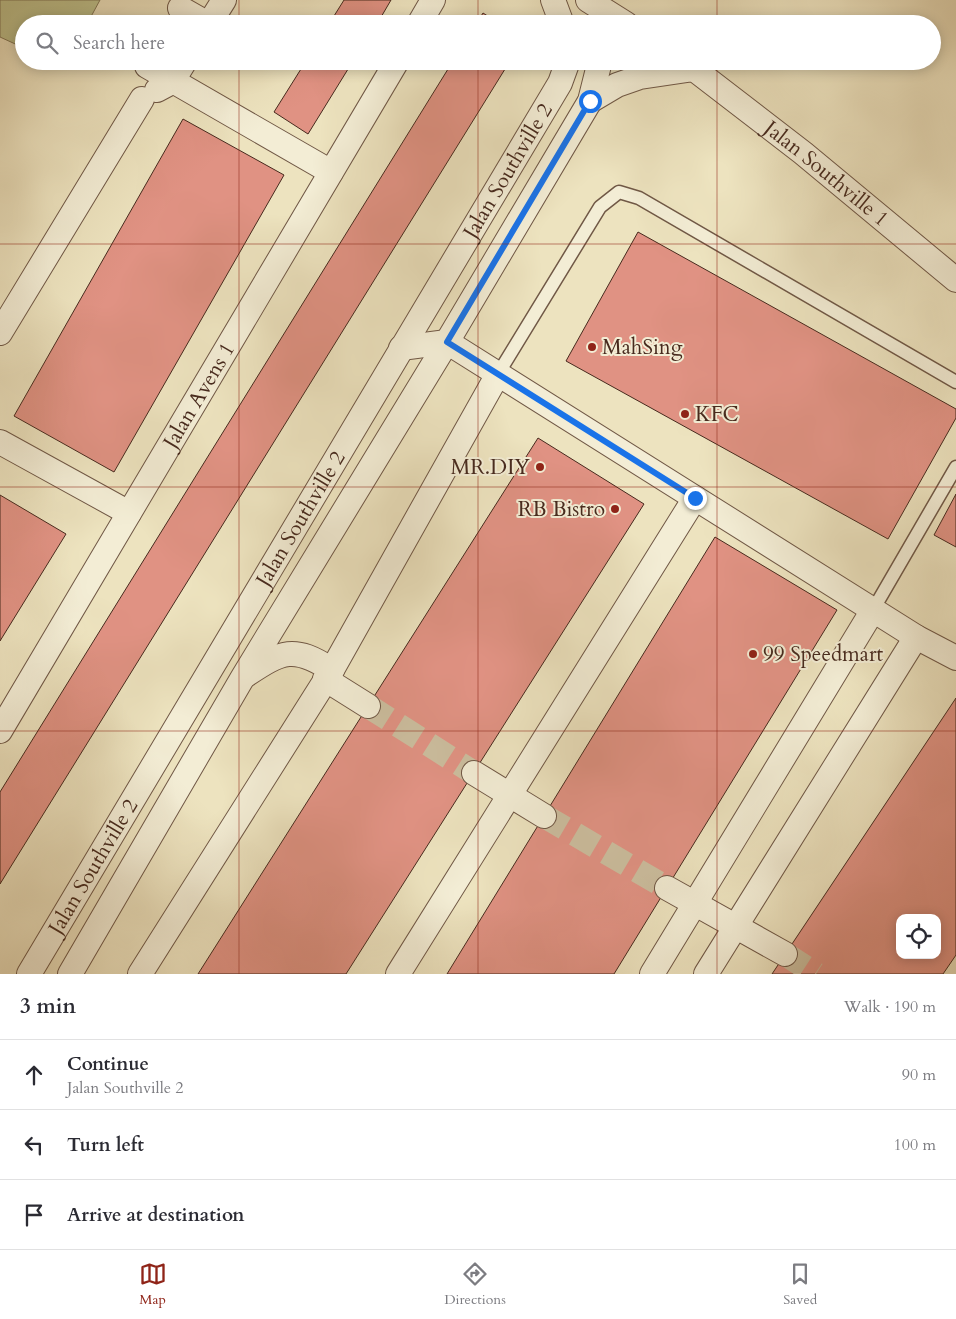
<!DOCTYPE html>
<meta charset="utf-8">
<style>
body{margin:0;font-family:Cardo,serif;background:#f7f7f7;color:#2b2b33}
.controls{position:absolute;right:15px;bottom:15px;display:grid;overflow:hidden;border-radius:10px;box-shadow:0 2px 12px #0003}
.controls button{width:45px;height:45px;display:grid;place-items:center;padding:0;border:0;border-bottom:1px solid #e1e1e2;background:#fff;color:#2b2b33;font:25px sans-serif}
.stop{position:absolute;width:15px;height:15px;margin:-11px;border:4px solid #1a73e8;border-radius:50%;background:#fff}
.stop.end{background:#1a73e8;border-color:#fff;box-shadow:0 1px 5px #0008}
.list{margin:0;padding:0;list-style:none}
h2{display:flex;justify-content:space-between;align-items:center;height:65px;margin:0;padding:0 20px;font-size:21px}
h2 small{font-size:16px;font-weight:400;color:#7c7c81}
.list li{display:grid;grid-template-columns:32px 1fr auto;gap:15px;align-items:center;box-sizing:border-box;height:70px;padding:0 20px;border-top:1px solid #e1e1e2}
.list b{display:block;font-size:19px;white-space:nowrap}
.list p{margin:0;font-size:16px;white-space:nowrap;color:#7c7c81}
.list em{font-size:16px;font-style:normal;color:#7c7c81}
.icon{flex:none;width:28px;height:28px;fill:none;stroke:currentColor;stroke-width:2;stroke-linecap:round;stroke-linejoin:round}
.map{position:relative;flex:none;width:956px;height:974px;overflow:hidden}
.search{position:absolute;background:#fff;box-shadow:0 2px 12px #0003;left:15px;right:15px;top:15px;height:55px;display:flex;align-items:center;gap:12px;box-sizing:border-box;padding:0 18px;border-radius:28px;color:#7c7c81;font-size:19px}
.sheet{height:275px;background:#fff}
nav{display:flex;justify-content:space-around;align-items:center;box-sizing:border-box;height:70px;border-top:1px solid #e1e1e2;background:#fff;font-size:14px;color:#7c7c81}
nav a{display:grid;justify-items:center;gap:2px}
nav .on{color:#8f2418}
.map>svg:first-child{display:block}
.green{fill:#bec28e;stroke:#827656}
.building{fill:#e09283;stroke:#472a1e;fill-rule:evenodd}
.lines{fill:none;stroke-linecap:round;stroke-linejoin:round}
.street-tunnel{stroke:#ccbe9f;stroke-width:24;stroke-dasharray:24 12;stroke-linecap:butt}
.lane-casing{stroke:#705846;stroke-width:15}
.street-casing{stroke:#705846;stroke-width:26}
.lane{stroke:#f3edd5;stroke-width:12}
.street{stroke:#f3edd5;stroke-width:24}
.route{stroke:#1a73e8;stroke-width:6}
.grid{fill:none;stroke:#8f2418;stroke-width:1;stroke-opacity:0.55}
.poi-dot{fill:#8f2418;stroke:#f3edd5;stroke-width:2}
.labels{text-anchor:middle;dominant-baseline:central;stroke-width:4;stroke-linejoin:round;paint-order:stroke}
.street-label{font-size:21px;fill:#472a1e;stroke:#f3edd5}
.poi-label{font-size:21px;fill:#472a1e;stroke:#f3edd5;text-anchor:start}
</style>
<div class="map">
<svg width="956" height="974" viewBox="0 0 956 974">
<rect width="100%" height="100%" fill="#ede3bf"/>
<filter id="stains"><feTurbulence type="fractalNoise" baseFrequency=".004" numOctaves="4"/><feColorMatrix values="0 0 0 0 .2 0 0 0 0 .09 0 0 0 0 .02 0 0 0 .5 -.17"/></filter>
<radialGradient id="worn" r=".72"><stop offset=".6" stop-color="#630" stop-opacity="0"/><stop offset="1" stop-color="#630" stop-opacity=".3"/></radialGradient>
<!-- green -->
<path class="green" d="M0,0H100L87,24H24V48L0,37Z"/>
<!-- building -->
<g class="building">
<path d="M344,0H391L377,24H329Z"/>
<path d="M483,13L500,24H476Z"/>
<path d="M306,61H353L308,134L274,112Z"/>
<path d="M453,61H510L0,884V792Z"/>
<path d="M183,119L284,175L114,472L14,416Z"/>
<path d="M638,232L956,409V418L888,539L566,361Z"/>
<path d="M538,438L644,504L346,974H198Z"/>
<path d="M956,494V547L934,535Z"/>
<path d="M0,495L66,534L0,641Z"/>
<path d="M715,537L837,610L614,974H447Z"/>
<path d="M956,698V955L943,974H772ZM900,918H937V955H900Z"/>
</g>
<g class="lines">
<!-- street-tunnel -->
<g class="street-tunnel">
<path d="M368,706L474,773"/>
<path d="M544,816L667,888"/>
<path d="M785,954L816,974"/>
</g>
<defs>
<g id="lane">
<path d="M498,374L600,207L619,192L639,198L956,382"/>
<path d="M873,610L956,467"/>
</g>
<g id="street">
<path d="M553,0L562,24"/>
<path d="M588,0L626,24"/>
<path d="M180,8L208,24"/>
<path d="M209,24L224,0"/>
<path d="M419,24L433,0"/>
<path d="M147,66L331,172"/>
<path d="M157,90L172,82L185,61"/>
<path id="s1" d="M590,101L617,85L640,77L694,69L803,153L956,280"/>
<path d="M0,333L142,99"/>
<path d="M401,348L447,342L916,637L956,658"/>
<path d="M0,442L129,513"/>
<path d="M246,675C282,651 294,645 332,670"/>
<path d="M325,679L368,706"/>
<path id="s2" d="M0,731L397,61"/>
<path d="M474,773L544,816"/>
<path d="M667,888L785,954"/>
<path id="s3" d="M29,974L560,83L568,61"/>
<path d="M70,974L243,677L447,342L590,101L600,61"/>
<path d="M140,974L332,670L498,374"/>
<path d="M398,974L695,498"/>
<path d="M652,974L873,610"/>
<path d="M706,974L916,637"/>
</g>
</defs>
<!-- lane casing -->
<use href="#lane" class="lane-casing"/>
<!-- street casing -->
<use href="#street" class="street-casing"/>
<!-- lane -->
<use href="#lane" class="lane"/>
<!-- street -->
<use href="#street" class="street"/>
</g>
<g class="lines">
<!-- route -->
<path class="route" d="M590,101L447,342L695,498"/>
</g>
<!-- grid -->
<path class="grid" d="M239,0V24M478,0V24M717,0V24M239,61V974M478,61V974M717,61V974M0,244H956M0,487H956M0,731H956"/>
<!-- markers -->
<g class="poi-dot">
<circle cx="592" cy="347" r="5"/>
<circle cx="685" cy="414" r="5"/>
<circle cx="540" cy="467" r="5"/>
<circle cx="615" cy="509" r="5"/>
<circle cx="753" cy="654" r="5"/>
</g>
<g class="labels">
<!-- street labels -->
<g class="street-label">
<text stroke="none"><textPath href="#s3" startOffset="935">Jalan Southville 2</textPath></text>
<text stroke="none"><textPath href="#s1" startOffset="279">Jalan Southville 1</textPath></text>
<text stroke="none"><textPath href="#s2" startOffset="390">Jalan Avens 1</textPath></text>
<text stroke="none"><textPath href="#s3" startOffset="530">Jalan Southville 2</textPath></text>
<text stroke="none"><textPath href="#s3" startOffset="125">Jalan Southville 2</textPath></text>
</g>
<!-- poi labels -->
<g class="poi-label">
<text x="602" y="347">MahSing</text>
<text x="695" y="414">KFC</text>
<text x="530" y="467" text-anchor="end">MR.DIY</text>
<text x="605" y="509" text-anchor="end">RB Bistro</text>
<text x="763" y="654">99 Speedmart</text>
</g>
</g>
<rect width="100%" height="100%" filter="url(#stains)"/>
<rect width="100%" height="100%" fill="url(#worn)"/>
</svg>
<div class="controls">
<button><svg class="icon" aria-label="locate" viewBox="0 0 24 24"><circle cx="12" cy="12" r="6"/><path d="M12 2v4M12 18v4M2 12h4M18 12h4"/></svg></button>
</div>
<div class="stop" style="left:590px;top:101px"></div>
<div class="stop end" style="left:695px;top:498px"></div>
<div class="search"><svg class="icon" aria-label="search" viewBox="0 0 24 24"><circle cx="10" cy="10" r="6"/><path d="M15 15l6 6"/></svg>Search here</div>
</div>
<section class="sheet">
<h2>3 min<small>Walk · 190 m</small></h2>
<ul class="list">
<li><svg class="icon" aria-label="ahead" viewBox="0 0 24 24"><path d="M12 20V5M6 11l6-6 6 6"/></svg><div><b>Continue</b><p>Jalan Southville 2</p></div><em>90 m</em></li>
<li><svg class="icon" aria-label="left" viewBox="0 0 24 24"><path d="M17 20v-9H6M10 6l-5 5 5 5"/></svg><div><b>Turn left</b></div><em>100 m</em></li>
<li><svg class="icon" aria-label="arrive" viewBox="0 0 24 24"><path d="M6 21V4h12l-3 4 3 4H6"/></svg><div><b>Arrive at destination</b></div></li>
</ul>
</section>
<nav>
<a class="on"><svg class="icon" aria-label="map" viewBox="0 0 24 24"><path d="M3 6l6-2 6 2 6-2v14l-6 2-6-2-6 2zM9 4v14M15 6v14"/></svg>Map</a>
<a><svg class="icon" aria-label="directions" viewBox="0 0 24 24"><path d="M12 3l9 9-9 9-9-9zM9 14v-3h6M13 9l2 2-2 2"/></svg>Directions</a>
<a><svg class="icon" aria-label="saved" viewBox="0 0 24 24"><path d="M7 4h10v16l-5-4-5 4z"/></svg>Saved</a>
</nav>
